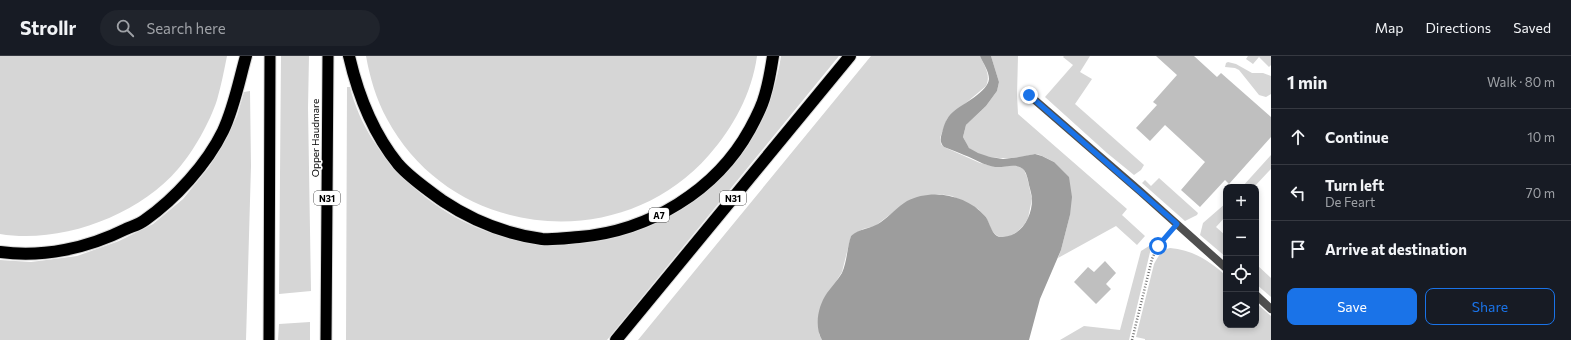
<!DOCTYPE html>
<meta charset="utf-8">
<style>
body{margin:0;font-family:Commissioner,sans-serif;background:#20242c;color:#f1f3f6}
.controls{position:absolute;right:12px;bottom:12px;display:grid;overflow:hidden;border-radius:8px;box-shadow:0 2px 6px #0003}
.controls button{width:36px;height:36px;display:grid;place-items:center;padding:0;border:0;border-bottom:1px solid #363941;background:#171b24;color:#f1f3f6;font:20px sans-serif}
.stop{position:absolute;width:12px;height:12px;margin:-9px;border:3px solid #1a73e8;border-radius:50%;background:#fff}
.stop.end{background:#1a73e8;border-color:#fff;box-shadow:0 1px 4px #0008}
.list{margin:0;padding:0;list-style:none}
h2{display:flex;justify-content:space-between;align-items:center;height:52px;margin:0;padding:0 16px;font-size:17px}
h2 small{font-size:13px;font-weight:400;color:#9ea1a6}
.list li{display:grid;grid-template-columns:26px 1fr auto;gap:12px;align-items:center;box-sizing:border-box;height:56px;padding:0 16px;border-top:1px solid #363941}
.list b{display:block;font-size:15px;white-space:nowrap}
.list p{margin:0;font-size:13px;white-space:nowrap;color:#9ea1a6}
.list em{font-size:13px;font-style:normal;color:#9ea1a6}
.actions{display:flex;gap:8px;padding:12px 16px}
.actions a{flex:1;padding:9px 0;border:1px solid #1a73e8;border-radius:8px;text-align:center;font-size:14px;color:#1a73e8}
.actions .main{background:#1a73e8;color:#fff}
.icon{flex:none;width:22px;height:22px;fill:none;stroke:currentColor;stroke-width:2;stroke-linecap:round;stroke-linejoin:round}
.map{position:relative;flex:none;width:1271px;height:284px;overflow:hidden}
header{display:flex;align-items:center;gap:24px;box-sizing:border-box;height:56px;padding:0 20px;background:#171b24;border-bottom:1px solid #363941}
header strong{font-size:19px}
nav{display:flex;gap:22px;margin-inline-start:auto;font-size:14px}
.search{width:280px;height:36px;background:#20242c;display:flex;align-items:center;gap:10px;box-sizing:border-box;padding:0 14px;border-radius:22px;color:#9ea1a6;font-size:15px}
main{display:flex}
aside{flex:1;background:#171b24}
.map>svg:first-child{display:block}
.green{fill:#d6d6d6}
.water{fill:#9d9d9d}
.building{fill:#bfbfbf}
.lines{fill:none;stroke-linecap:round;stroke-linejoin:round}
.trunk-casing{stroke:#dbdbdb;stroke-width:13}
.motorway-casing{stroke:#dbdbdb;stroke-width:14}
.path{stroke:#717171;stroke-width:2.5;stroke-dasharray:1 2;stroke-linecap:butt}
.minor{stroke:#4f4f4f;stroke-width:8}
.trunk{stroke:#000;stroke-width:11}
.motorway{stroke:#000;stroke-width:12}
.route{stroke:#1a73e8;stroke-width:5}
.labels{text-anchor:middle;dominant-baseline:central;stroke-width:3;stroke-linejoin:round;paint-order:stroke}
.shield{fill:#fff;stroke:#4c4c4c;stroke-width:1}
.shield-label{font-size:9px;font-weight:bold;fill:#000}
.street-label{font-size:10px;fill:#000;stroke:#fff}
</style>
<header>
<strong>Strollr</strong>
<div class="search"><svg class="icon" aria-label="search" viewBox="0 0 24 24"><circle cx="10" cy="10" r="6"/><path d="M15 15l6 6"/></svg>Search here</div>
<nav><a>Map</a><a>Directions</a><a>Saved</a></nav>
</header>
<main>
<div class="map">
<svg width="1271" height="284" viewBox="0 0 1271 284">
<rect width="100%" height="100%" fill="#fff"/>
<!-- green -->
<g class="green">
<path d="M0,0H227C224,15 221,30 217,44C210,66 193,96 178,113C138,160 61,188 0,178Z"/>
<path d="M281,0H309L308,52L311,235L279,238Z"/>
<path d="M366,0H757C752,37 733,72 709,99C620,201 451,183 387,63C376,43 370,22 366,0Z"/>
<path d="M781,0H839L607,284H346L347,31H350C359,68 381,101 409,127C538,250 754,177 781,0Z"/>
<path d="M871,0H980C985,11 991,19 986,30L947,63L940,82L941,88L944,91L980,107L997,111L1018,109L1024,114L1027,121L1032,143L1028,162L1024,169L1018,175L1011,180L1002,182L996,179L992,175L986,161L978,153L952,140L939,138L908,145L875,170L863,173L851,180L842,216L837,224L819,278L822,284H638Z"/>
<path d="M991,0H1018L1017,39L1018,58L1127,153L1122,159L1145,180L1137,189L1116,170L1058,202L1061,194L1070,159L1054,106C1048,103 1041,98 1034,98C1029,99 1024,101 1019,101C1004,103 981,103 969,92C966,89 965,84 963,81L966,69L986,50L997,35L999,26Z"/>
<path d="M1064,0H1090L1080,16L1092,23L1075,48L1144,109L1141,114L1134,119L1107,97L1045,41L1073,9L1063,1Z"/>
<path d="M1248,0H1271V9L1269,11L1259,1L1253,8L1246,3Z"/>
<path d="M1228,6L1236,8L1252,17H1263L1271,20V38L1266,41L1259,39L1239,14L1235,12L1225,11L1226,7Z"/>
<path d="M250,35L251,110L246,284H0V204L31,206L77,200L119,185L153,168L183,143L209,111L224,87L237,60L244,36Z"/>
<path d="M1271,99V113L1269,115L1254,131H1242Z"/>
<path d="M1159,122L1198,157L1197,159L1185,165L1142,127L1145,124L1151,130Z"/>
<path d="M1226,147V160L1216,171L1226,180V201L1200,179L1203,167Z"/>
<path d="M1149,190L1151,192L1129,284H1060L1084,270L1120,274L1141,195Z"/>
<path d="M1170,192C1193,194 1210,205 1226,220V269H1256V247L1271,260V284H1145V283L1136,281L1154,208C1158,201 1161,194 1170,192Z"/>
<path d="M1256,208L1271,222V241L1256,228Z"/>
<path d="M310,266V284H278L279,268Z"/>
</g>
<!-- water -->
<path class="water" d="M980,0H991L999,26L997,35L986,50L966,69L963,81L969,92L978,97L990,101L1003,103L1019,101L1035,98L1042,100L1054,106L1069,121L1072,141L1070,159L1061,194L1040,243L1029,284H822C814,270 818,250 827,237C832,230 838,224 842,217C847,206 847,192 851,180C859,172 872,173 881,166C890,160 897,151 907,145C932,132 967,139 985,160C991,167 991,182 1003,181C1022,180 1032,160 1032,144C1032,139 1030,133 1029,129C1028,124 1027,118 1024,114C1017,106 1005,112 995,111C983,109 975,103 964,99C958,96 951,94 944,91C940,87 940,83 942,77C944,69 946,62 953,56C962,48 988,36 989,23C989,15 983,7 980,0Z"/>
<!-- building -->
<g class="building">
<path d="M1156,0H1194L1217,21L1221,17L1271,61V81L1229,128L1225,124L1200,151L1181,134L1205,106L1165,69L1150,85L1136,72L1157,49L1153,46L1177,19Z"/>
<path d="M1105,205L1116,217L1106,228L1111,233L1096,248L1074,226L1088,211L1094,216Z"/>
</g>
<g class="lines">
<defs>
<g id="trunk">
<path d="M269,284L270,0"/>
<path d="M326,284L328,0"/>
</g>
<g id="motorway">
<path d="M349,0C358,39 372,76 398,108C410,122 428,134 443,145C473,165 506,178 542,183C553,184 567,182 579,181C649,175 716,135 750,73C756,62 762,51 765,39C769,26 771,13 773,0"/>
<path d="M0,196C43,202 88,192 126,173C133,170 140,168 145,164C175,143 207,108 223,75C234,52 239,25 246,0"/>
<path d="M616,284L850,0"/>
</g>
</defs>
<!-- trunk casing -->
<use href="#trunk" class="trunk-casing"/>
<!-- motorway casing -->
<use href="#motorway" class="motorway-casing"/>
<!-- path -->
<path class="path" d="M1132,284L1152,203L1158,190L1169,177"/>
<!-- minor -->
<g class="minor">
<path d="M1029,39L1141,136L1226,212"/>
<path d="M1256,239L1271,253"/>
</g>
<!-- trunk -->
<use href="#trunk" class="trunk"/>
<!-- motorway -->
<use href="#motorway" class="motorway"/>
</g>
<g class="lines">
<!-- route -->
<path class="route" d="M1029,39L1177,168L1158,190"/>
</g>
<g class="labels">
<!-- shield labels -->
<g class="shield">
<rect x="314" y="135" width="26" height="14" rx="3"/>
<rect x="720" y="135" width="26" height="14" rx="3"/>
<rect x="649" y="152" width="20" height="14" rx="3"/>
</g>
<g class="shield-label">
<text x="327" y="142">N31</text>
<text x="733" y="142">N31</text>
<text x="659" y="159">A7</text>
</g>
<!-- street labels -->
<g class="street-label">
<text transform="translate(315 82) rotate(-90)">Opper Haudmare</text>
</g>
</g>
</svg>
<div class="controls">
<button>+</button>
<button>−</button>
<button><svg class="icon" aria-label="locate" viewBox="0 0 24 24"><circle cx="12" cy="12" r="6"/><path d="M12 2v4M12 18v4M2 12h4M18 12h4"/></svg></button>
<button><svg class="icon" aria-label="layers" viewBox="0 0 24 24"><path d="M12 4l9 5-9 5-9-5zM3 14l9 5 9-5"/></svg></button>
</div>
<div class="stop" style="left:1158px;top:190px"></div>
<div class="stop end" style="left:1029px;top:39px"></div>
</div>
<aside>
<h2>1 min<small>Walk · 80 m</small></h2>
<ul class="list">
<li><svg class="icon" aria-label="ahead" viewBox="0 0 24 24"><path d="M12 20V5M6 11l6-6 6 6"/></svg><div><b>Continue</b></div><em>10 m</em></li>
<li><svg class="icon" aria-label="left" viewBox="0 0 24 24"><path d="M17 20v-9H6M10 6l-5 5 5 5"/></svg><div><b>Turn left</b><p>De Feart</p></div><em>70 m</em></li>
<li><svg class="icon" aria-label="arrive" viewBox="0 0 24 24"><path d="M6 21V4h12l-3 4 3 4H6"/></svg><div><b>Arrive at destination</b></div></li>
</ul>
<div class="actions"><a class="main">Save</a><a>Share</a></div>
</aside>
</main>
